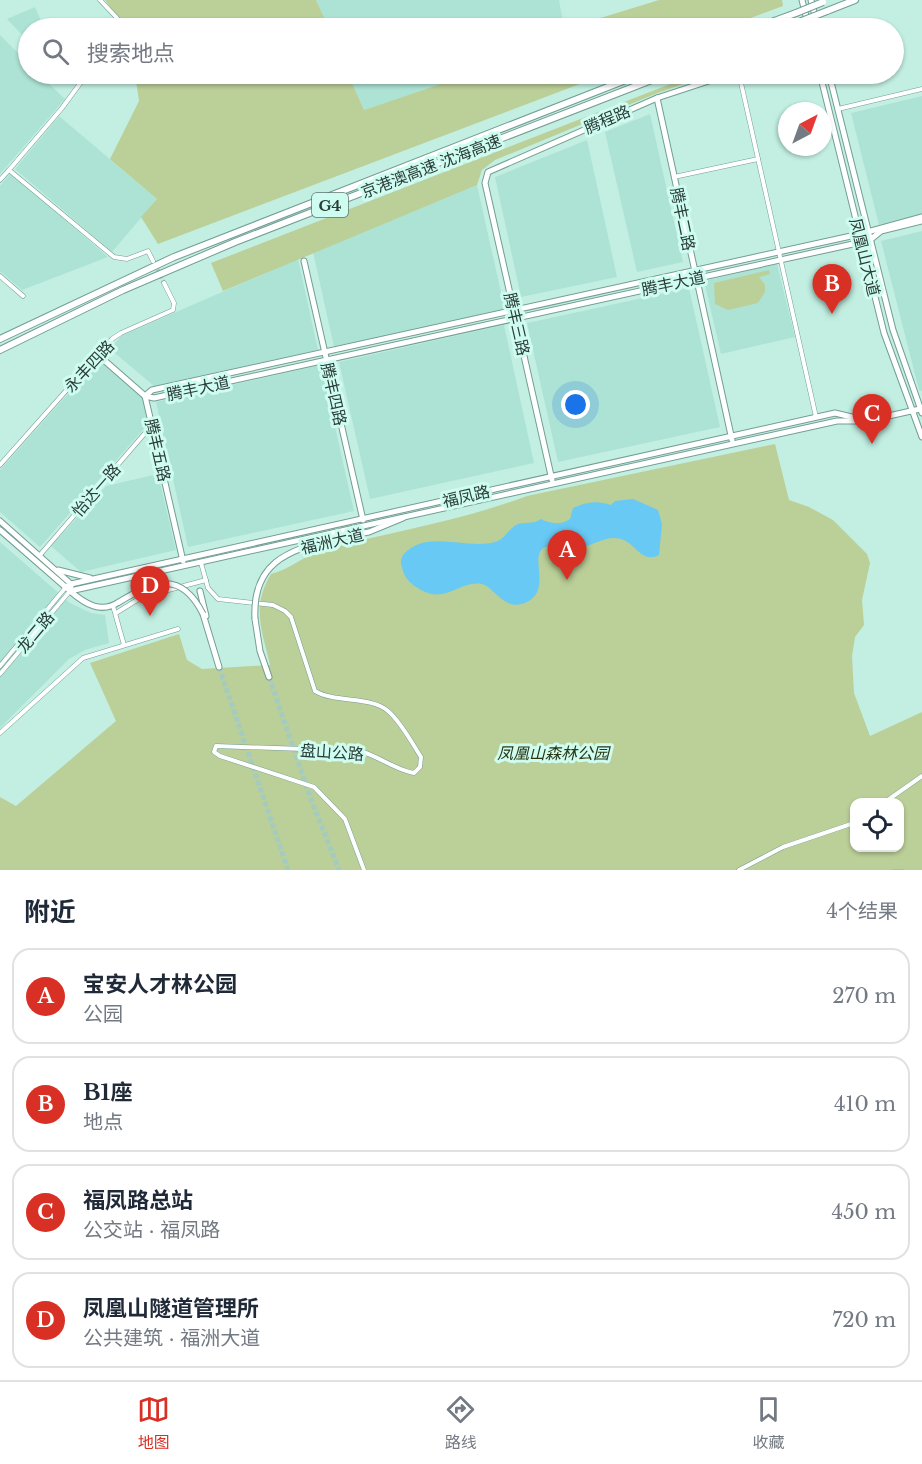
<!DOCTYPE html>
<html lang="zh">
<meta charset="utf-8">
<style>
body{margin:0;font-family:"Libre Baskerville","Noto Sans SC",serif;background:#f2f2f3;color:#1f2937}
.controls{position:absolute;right:18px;bottom:18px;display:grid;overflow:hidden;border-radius:12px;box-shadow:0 2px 4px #0004}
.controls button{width:54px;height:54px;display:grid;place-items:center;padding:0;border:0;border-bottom:2px solid #e0e1e3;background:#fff;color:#1f2937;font:30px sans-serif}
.compass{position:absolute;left:778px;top:102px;width:54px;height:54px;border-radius:50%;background:#fff;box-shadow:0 2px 4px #0004;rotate:41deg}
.you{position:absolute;left:576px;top:405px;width:21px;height:21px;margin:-15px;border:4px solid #fff;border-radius:50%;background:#1a73e8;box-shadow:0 0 0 9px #1a73e833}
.badge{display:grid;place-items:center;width:39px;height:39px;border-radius:50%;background:#d93025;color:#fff;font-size:20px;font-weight:700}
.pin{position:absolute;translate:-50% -50px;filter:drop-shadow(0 2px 3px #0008)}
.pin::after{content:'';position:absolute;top:32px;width:21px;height:18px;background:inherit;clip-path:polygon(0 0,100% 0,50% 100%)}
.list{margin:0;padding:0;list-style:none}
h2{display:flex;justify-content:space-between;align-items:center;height:78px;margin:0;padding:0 24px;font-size:26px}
h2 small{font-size:20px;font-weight:400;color:#747a83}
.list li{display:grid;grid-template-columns:39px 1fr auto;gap:18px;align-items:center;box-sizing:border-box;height:96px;margin:0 12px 12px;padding:0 12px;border:2px solid #e0e1e3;border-radius:18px}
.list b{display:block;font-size:22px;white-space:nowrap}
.list p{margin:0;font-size:20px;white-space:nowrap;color:#747a83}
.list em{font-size:20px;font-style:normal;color:#747a83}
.icon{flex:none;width:33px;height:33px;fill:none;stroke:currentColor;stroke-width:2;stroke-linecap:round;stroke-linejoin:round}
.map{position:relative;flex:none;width:922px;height:870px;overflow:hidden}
.search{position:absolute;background:#fff;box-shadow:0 2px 4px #0004;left:18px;right:18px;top:18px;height:66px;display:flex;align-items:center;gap:15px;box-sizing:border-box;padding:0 21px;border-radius:33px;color:#747a83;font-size:22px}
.sheet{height:510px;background:#fff}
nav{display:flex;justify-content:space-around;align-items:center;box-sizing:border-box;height:84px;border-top:2px solid #e0e1e3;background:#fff;font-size:16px;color:#747a83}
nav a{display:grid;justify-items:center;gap:3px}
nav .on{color:#d93025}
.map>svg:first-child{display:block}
.built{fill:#ade3d5}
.green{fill:#bbcf98;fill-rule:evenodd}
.water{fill:#68c9f4}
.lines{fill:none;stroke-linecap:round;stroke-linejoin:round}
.stream{stroke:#68c9f4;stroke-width:1.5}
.street-tunnel{stroke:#a4cbc0;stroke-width:4;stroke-dasharray:4 2;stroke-linecap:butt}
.primary-tunnel{stroke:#a4cbc0;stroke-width:5;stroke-dasharray:5 2.5;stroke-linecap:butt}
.street-casing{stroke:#739e93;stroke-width:5}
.secondary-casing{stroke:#739e93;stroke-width:7}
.primary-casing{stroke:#739e93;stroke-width:7}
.highway-casing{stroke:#739e93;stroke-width:8}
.street{stroke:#fff;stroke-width:4}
.secondary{stroke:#fff;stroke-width:5}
.primary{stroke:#fff;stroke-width:5}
.highway{stroke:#fff;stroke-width:6}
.primary-bridge-casing{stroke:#739e93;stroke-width:7;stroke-linecap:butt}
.highway-bridge-casing{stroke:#739e93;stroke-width:8;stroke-linecap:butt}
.primary-bridge{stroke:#fff;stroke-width:5}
.highway-bridge{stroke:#fff;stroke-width:6}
.labels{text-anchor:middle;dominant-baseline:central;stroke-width:6;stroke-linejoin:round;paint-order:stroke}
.shield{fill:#cffcf0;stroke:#5c7670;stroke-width:1.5}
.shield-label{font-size:15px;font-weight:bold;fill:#2b3d39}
.street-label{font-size:16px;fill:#2b3d39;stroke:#cffcf0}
.park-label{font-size:16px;font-style:italic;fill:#2b3614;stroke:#cffcf0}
</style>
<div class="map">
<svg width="922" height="870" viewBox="0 0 922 870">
<rect width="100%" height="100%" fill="#c2efe2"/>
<!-- built -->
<g class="built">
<path d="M316,0H559L564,28H329Z"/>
<path d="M35,7L44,28H28V41L7,19Z"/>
<path d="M0,35L28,63V74H39L65,99L0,174Z"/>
<path d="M348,74H470L364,110Z"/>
<path d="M922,96V215L879,225L851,113Z"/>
<path d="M650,114L683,262L637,272L605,132Z"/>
<path d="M59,116L157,199L112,252L15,169Z"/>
<path d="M587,140L617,277L521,297L495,177Z"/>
<path d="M10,174L42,200L108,257L22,290L0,271V186Z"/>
<path d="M477,185L505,310L334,347L313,252Z"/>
<path d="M922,231V391L919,390L881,241Z"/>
<path d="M298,259L318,350L154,386L110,349L121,336Z"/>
<path d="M777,264L795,337L721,354L704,281Z"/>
<path d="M689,288L720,427L558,462L527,323Z"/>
<path d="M504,325L534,463L370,499L339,362Z"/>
<path d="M99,359L142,397L149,423L40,547L0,512V470Z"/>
<path d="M321,365L354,511L188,547L156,402Z"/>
<path d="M158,474L176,550L81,572L51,546L106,486Z"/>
<path d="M0,542L70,603L91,613L105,615L109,643L85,650L69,659L0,728Z"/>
</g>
<!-- green -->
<g class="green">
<path d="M105,0H316L329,28H126Z"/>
<path d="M659,0H782L783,6L724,28H568Z"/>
<path d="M135,74H348L364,110L470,74H606L158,244L141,217L157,199L110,159L139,101Z"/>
<path d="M696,74H711L655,94L495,160L482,170L477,185L223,291L211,263Z"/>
<path d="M769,270L770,274L759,277L765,285V292L758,303L728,310L715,304L714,283Z"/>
<path d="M775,444L789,500L809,507L833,520L867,554L870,563L862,600L864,625L855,637L852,656L854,693L870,736L922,712V870H0V797L16,806L116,721L90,663L179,634L187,660L202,669L270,665C262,630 251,607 271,574C291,569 306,554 326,549C391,532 464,520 527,496ZM854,802H900V848H854Z"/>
</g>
<!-- water -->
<path class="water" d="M633,499L658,510L662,524L659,555C641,564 636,543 621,539C605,535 596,545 582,547C570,549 557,543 546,547C527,553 553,589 527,602C504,613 495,587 482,584C459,580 447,604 421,590C412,585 406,580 403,571C401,564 399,560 404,554C427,529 465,550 495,542C504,540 508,530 516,525C524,521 533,525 541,519C550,524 562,525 570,519L573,508C585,502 597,500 611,505L615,501Z"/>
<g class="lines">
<!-- stream -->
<path class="stream" d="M893,870H904"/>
<!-- street-tunnel -->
<path class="street-tunnel" d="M155,264L164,283"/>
<!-- primary-tunnel -->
<g class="primary-tunnel">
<path d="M219,667L288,870"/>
<path d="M269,677L312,802L339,870"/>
</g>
<defs>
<g id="street">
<path d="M100,0L117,18V28"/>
<path d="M87,74L62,108L9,170L114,257L127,259L148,251L153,261"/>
<path d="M739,74L816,417"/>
<path d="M838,109L922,89"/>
<path d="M674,177L758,159"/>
<path d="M0,180L9,170"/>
<path d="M0,276L23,296"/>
<path d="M0,465L112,339L121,333L173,310L174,303L164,283"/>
<path d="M40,555L152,425"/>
<path d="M201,563L208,588L218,599L273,605L285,611L291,617L315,691C335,703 371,696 388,711C401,722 412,743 421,757L420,767L414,773C398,771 378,756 360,751L216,746L214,752L220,756L314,787L345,819L364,870"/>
<path d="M113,606L124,645"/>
<path d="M116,613L142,597L206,580"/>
<path d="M0,666L66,587"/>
<path d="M0,674L70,591"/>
<path d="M0,733L83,658L178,629"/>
<path d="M885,802L922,776"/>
<path d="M739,870L783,847L854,823"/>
</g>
<g id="secondary">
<path d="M802,0L809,28"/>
<path d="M811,0L818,28"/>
<path d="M820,74L884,333L922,437"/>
<path d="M829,74L893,330L922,413"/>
<path d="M657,98L732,440"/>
<path d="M304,261L363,520"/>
<path d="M97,354L145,396L183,561"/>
<path d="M145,396L154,398L862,242L870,240L881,231L922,221"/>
<path d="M145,396L152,390L860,234L922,217"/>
<path d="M552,480L485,183L488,172L657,98L730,74"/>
<path d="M0,521L71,584V586"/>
<path d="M0,530L69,590"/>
<path d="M58,570L90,578"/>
<path d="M66,587L71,584L835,413L856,418"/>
<path d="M70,591L837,421H866L920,409"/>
</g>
<g id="primary">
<path d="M332,539L369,532L403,518"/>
<path d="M70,591C85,604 101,614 119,602"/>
<path d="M200,591L206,616"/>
<path d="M203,614L219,667"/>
<path d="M255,619L260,651L269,677"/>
</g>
<g id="highway">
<path d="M827,11L855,0"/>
<path d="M755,28L796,13"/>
<path d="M782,28L799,22"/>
<path d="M0,339L174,257L641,74"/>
<path d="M0,350L123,290L235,242L667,74"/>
</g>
</defs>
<!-- street casing -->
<use href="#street" class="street-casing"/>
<!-- secondary casing -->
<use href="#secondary" class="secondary-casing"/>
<!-- primary casing -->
<use href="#primary" class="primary-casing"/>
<!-- highway casing -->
<use href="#highway" class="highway-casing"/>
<!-- street -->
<use href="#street" class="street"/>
<!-- secondary -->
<use href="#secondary" class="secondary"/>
<!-- primary -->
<use href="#primary" class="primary"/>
<!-- highway -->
<use href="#highway" class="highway"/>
<defs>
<g id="primary-bridge">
<path d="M119,602C154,581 181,570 203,614"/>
<path d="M255,619C252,563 287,551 332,539"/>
</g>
<g id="highway-bridge">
<path d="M796,13L823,2"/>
<path d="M799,22L827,11"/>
</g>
</defs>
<!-- primary-bridge casing -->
<use href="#primary-bridge" class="primary-bridge-casing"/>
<!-- highway-bridge casing -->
<use href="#highway-bridge" class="highway-bridge-casing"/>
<!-- primary-bridge -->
<use href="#primary-bridge" class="primary-bridge"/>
<!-- highway-bridge -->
<use href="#highway-bridge" class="highway-bridge"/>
</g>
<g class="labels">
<!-- shield labels -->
<rect class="shield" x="312" y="193" width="36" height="24" rx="4.5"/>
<g class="shield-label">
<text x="330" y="205">G4</text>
</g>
<!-- street labels -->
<g class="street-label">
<text transform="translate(607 119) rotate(-23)">腾程路</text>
<text transform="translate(431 166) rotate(-21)">京港澳高速 沈海高速</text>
<text transform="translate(683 219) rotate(78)">腾丰二路</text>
<text transform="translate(865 257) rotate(76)">凤凰山大道</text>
<text transform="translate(673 283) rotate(-12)">腾丰大道</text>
<text transform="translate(517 324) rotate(77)">腾丰三路</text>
<text transform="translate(89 366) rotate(-47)">永丰四路</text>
<text transform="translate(198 388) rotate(-12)">腾丰大道</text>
<text transform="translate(334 394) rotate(77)">腾丰四路</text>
<text transform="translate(158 450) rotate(77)">腾丰五路</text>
<text transform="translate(96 490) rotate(-49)">怡达一路</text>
<text transform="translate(466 496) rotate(-13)">福凤路</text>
<text transform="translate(332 541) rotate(-13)">福洲大道</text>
<text transform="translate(35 632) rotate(-50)">龙二路</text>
<text transform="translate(332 752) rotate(4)">盘山公路</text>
</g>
<!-- park labels -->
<g class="park-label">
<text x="553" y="753">凤凰山森林公园</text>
</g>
</g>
</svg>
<div class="controls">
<button><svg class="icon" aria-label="locate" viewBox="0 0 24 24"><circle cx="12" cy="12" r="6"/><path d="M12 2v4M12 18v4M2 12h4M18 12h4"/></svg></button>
</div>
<svg class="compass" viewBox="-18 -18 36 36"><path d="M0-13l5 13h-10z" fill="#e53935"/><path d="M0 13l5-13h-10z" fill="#747a83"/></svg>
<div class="you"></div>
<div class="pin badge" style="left:567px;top:580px">A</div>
<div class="pin badge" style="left:832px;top:314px">B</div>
<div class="pin badge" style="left:872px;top:444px">C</div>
<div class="pin badge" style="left:150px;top:616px">D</div>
<div class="search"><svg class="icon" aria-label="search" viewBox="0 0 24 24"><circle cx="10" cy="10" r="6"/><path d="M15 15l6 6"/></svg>搜索地点</div>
</div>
<section class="sheet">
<h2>附近<small>4个结果</small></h2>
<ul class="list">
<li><span class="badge">A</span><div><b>宝安人才林公园</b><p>公园</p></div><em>270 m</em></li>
<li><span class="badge">B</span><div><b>B1座</b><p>地点</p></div><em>410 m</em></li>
<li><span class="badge">C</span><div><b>福凤路总站</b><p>公交站 · 福凤路</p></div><em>450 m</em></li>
<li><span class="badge">D</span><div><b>凤凰山隧道管理所</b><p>公共建筑 · 福洲大道</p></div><em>720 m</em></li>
</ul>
</section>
<nav>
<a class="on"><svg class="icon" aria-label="map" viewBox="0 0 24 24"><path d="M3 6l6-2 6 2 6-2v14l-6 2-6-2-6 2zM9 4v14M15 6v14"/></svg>地图</a>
<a><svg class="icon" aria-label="directions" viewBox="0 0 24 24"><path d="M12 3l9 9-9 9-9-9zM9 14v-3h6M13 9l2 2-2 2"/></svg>路线</a>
<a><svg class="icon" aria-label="saved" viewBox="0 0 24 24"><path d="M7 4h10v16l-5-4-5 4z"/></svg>收藏</a>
</nav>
